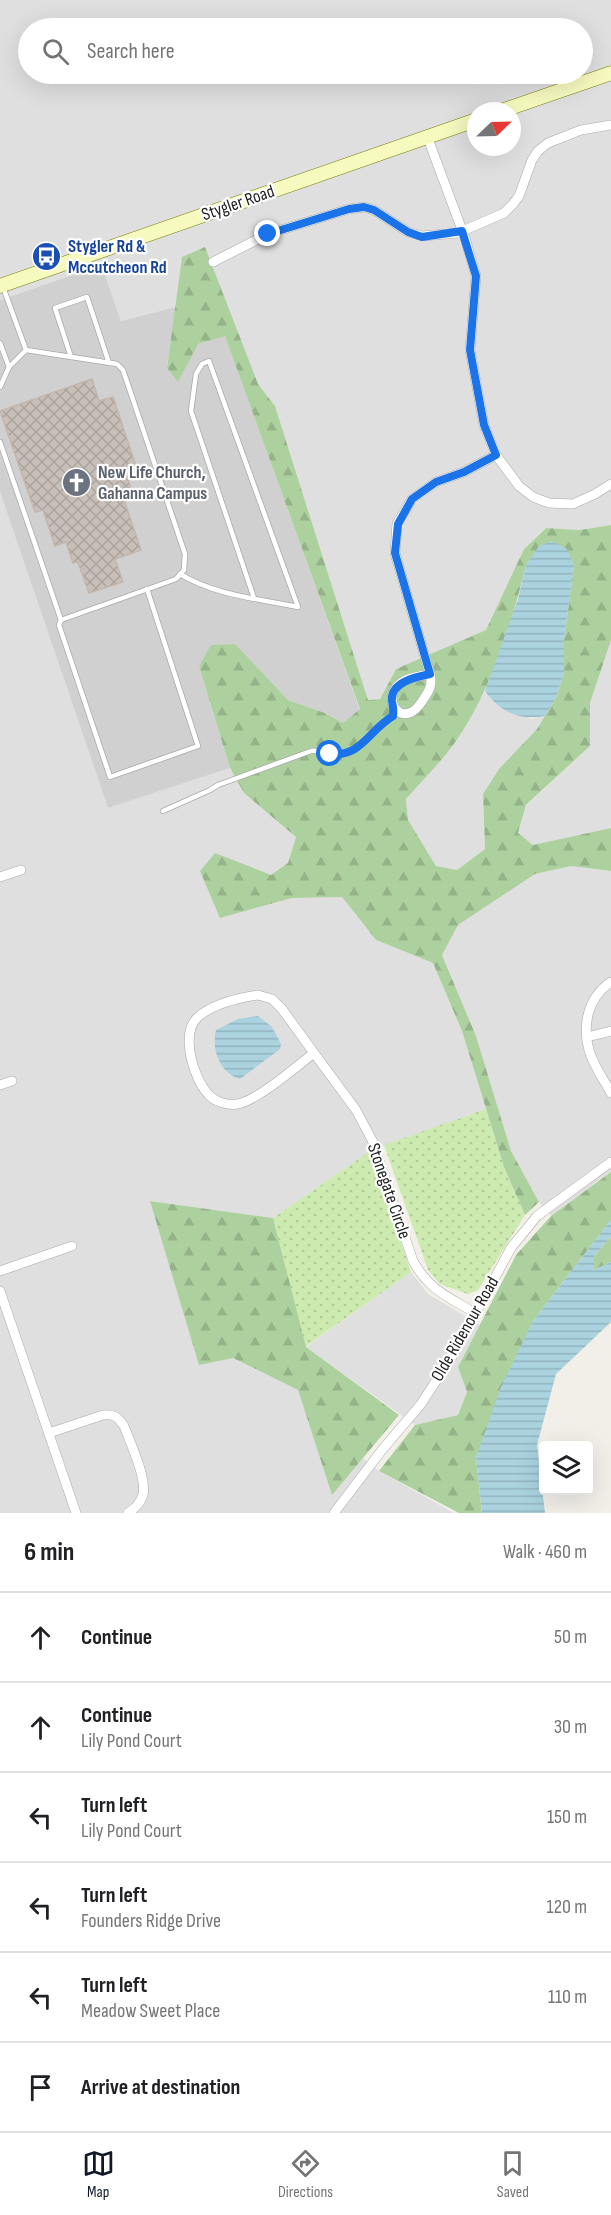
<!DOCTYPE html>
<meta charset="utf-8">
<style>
body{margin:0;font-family:"Sofia Sans Condensed",sans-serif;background:#f6f6f6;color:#202124}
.controls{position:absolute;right:18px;bottom:18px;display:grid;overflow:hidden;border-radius:6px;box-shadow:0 6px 24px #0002}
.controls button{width:54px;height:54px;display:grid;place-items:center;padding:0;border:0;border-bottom:2px solid #e0e0e0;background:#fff;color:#202124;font:30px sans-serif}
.compass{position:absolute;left:467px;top:102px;width:54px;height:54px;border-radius:50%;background:#fff;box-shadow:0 6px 24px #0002;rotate:67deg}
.stop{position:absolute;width:18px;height:18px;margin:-14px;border:4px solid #1a73e8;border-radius:50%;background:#fff}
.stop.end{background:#1a73e8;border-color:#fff;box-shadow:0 2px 6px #0008}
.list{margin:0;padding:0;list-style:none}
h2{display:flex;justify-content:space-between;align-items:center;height:78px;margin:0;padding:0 24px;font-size:26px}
h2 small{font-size:20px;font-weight:400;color:#757577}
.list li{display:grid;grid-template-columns:39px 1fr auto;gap:18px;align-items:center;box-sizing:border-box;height:90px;padding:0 24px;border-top:2px solid #e0e0e0}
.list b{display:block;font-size:22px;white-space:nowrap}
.list p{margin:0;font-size:20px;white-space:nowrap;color:#757577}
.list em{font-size:20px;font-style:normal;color:#757577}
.icon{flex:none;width:33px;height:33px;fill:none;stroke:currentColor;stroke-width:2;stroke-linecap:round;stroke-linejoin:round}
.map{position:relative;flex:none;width:611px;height:1513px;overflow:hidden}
.search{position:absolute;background:#fff;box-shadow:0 6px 24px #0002;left:18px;right:18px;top:18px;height:66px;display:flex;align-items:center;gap:15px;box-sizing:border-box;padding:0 21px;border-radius:33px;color:#757577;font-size:22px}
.sheet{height:618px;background:#fff}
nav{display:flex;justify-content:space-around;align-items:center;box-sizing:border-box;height:84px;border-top:2px solid #e0e0e0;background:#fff;font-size:16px;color:#757577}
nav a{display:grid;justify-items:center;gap:3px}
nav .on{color:#111827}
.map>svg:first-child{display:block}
.residential{fill:#e0dfdf;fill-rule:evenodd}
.religious{fill:#d0d0d0}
.grass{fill:url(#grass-dots)}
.forest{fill:url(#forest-firs);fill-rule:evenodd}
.water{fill:url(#water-rules)}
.building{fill:url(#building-cross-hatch);stroke:#c4b6ab;stroke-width:1.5}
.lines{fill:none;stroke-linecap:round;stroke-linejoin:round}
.service-casing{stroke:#a9a9a9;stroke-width:6}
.minor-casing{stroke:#a9a9a9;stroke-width:10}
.secondary-casing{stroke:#707d05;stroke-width:15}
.service{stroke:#fff;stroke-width:4.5}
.minor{stroke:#fff;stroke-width:9}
.secondary{stroke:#f7fabf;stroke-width:14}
.route{stroke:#1a73e8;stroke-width:8}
.labels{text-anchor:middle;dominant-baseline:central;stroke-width:4.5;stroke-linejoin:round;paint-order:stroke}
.street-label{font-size:18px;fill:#222;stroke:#fff}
.transit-label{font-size:18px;font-weight:bold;fill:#164399;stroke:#fff;text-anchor:start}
.worship-label{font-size:18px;font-weight:bold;fill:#5b616d;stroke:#fff;text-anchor:start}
</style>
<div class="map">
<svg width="611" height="1513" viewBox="0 0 611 1513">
<defs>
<pattern id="grass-dots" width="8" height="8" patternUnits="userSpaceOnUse" patternTransform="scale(1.5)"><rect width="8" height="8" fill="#cdebb0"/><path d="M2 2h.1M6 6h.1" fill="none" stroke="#b0c997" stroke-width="1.8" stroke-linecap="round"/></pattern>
<pattern id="forest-firs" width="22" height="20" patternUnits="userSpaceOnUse" patternTransform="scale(1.5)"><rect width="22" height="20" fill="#add19e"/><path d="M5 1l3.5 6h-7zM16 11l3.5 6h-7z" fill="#95b388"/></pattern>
<pattern id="water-rules" width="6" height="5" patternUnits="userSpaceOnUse" patternTransform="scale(1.5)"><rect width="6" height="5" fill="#aad3df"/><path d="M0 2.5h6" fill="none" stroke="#92b5bf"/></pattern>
<pattern id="building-cross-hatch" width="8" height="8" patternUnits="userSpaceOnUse" patternTransform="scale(1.5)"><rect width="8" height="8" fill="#c7bfb8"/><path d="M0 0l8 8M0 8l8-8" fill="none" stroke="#aba49e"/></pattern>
</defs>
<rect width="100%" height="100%" fill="#f2efe9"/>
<!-- residential -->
<g class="residential">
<path d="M0,0H611V525L580,530L545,528L524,549L486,630L396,669L380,699L368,700L275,406L258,384L237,334L182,257L176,307L121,321L100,265L0,300ZM28,28H582V74H28ZM476,111H512V147H476Z"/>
<path d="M0,492L108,808L230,768L244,793L296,837L288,863L220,918L292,898L342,897L376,940L433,963L462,1031L486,1109L370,1151L273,1218L150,1201L233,1358L298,1390L332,1494L363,1458L379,1471L454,1513H0Z"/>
<path d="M611,640V828L533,845L518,834L526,806L590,746V703Z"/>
<path d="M485,691L492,700L531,719L545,716L537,729L499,769L483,794L485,849L457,870L436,866L408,820L406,799L454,744Z"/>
<path d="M571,866L611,871V1172L551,1216L539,1202L511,1151L476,1036L442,955L457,925L535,874Z"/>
<path d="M411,1272L428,1294L480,1325L458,1367L467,1392L458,1415L415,1425L306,1347Z"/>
</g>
<!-- religious -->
<path class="religious" d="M101,265L121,321L176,307L167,367L198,344L225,335L360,710L343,723L325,713L288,700L235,645L199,666L230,768L108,808L0,492V300Z"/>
<!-- grass -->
<g class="grass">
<path d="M486,1109L504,1167L525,1215L478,1290L468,1294L440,1284L428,1270L384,1145Z"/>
<path d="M370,1151L411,1272L305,1347L273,1218Z"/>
</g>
<!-- forest -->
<g class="forest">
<path d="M205,247L258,384L275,406L368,700L380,699L396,669L486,630L524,549L546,528L580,530L611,525V640L590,703V746L526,805L518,833L533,845L611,828V871L571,866L535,874L458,925L442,955L476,1036L511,1151L539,1202L525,1215L504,1167L462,1031L433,963L376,940L342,897L292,898L220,918L200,871L215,853L271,875L288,863L296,837L244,793L230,768L199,666L211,645L235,644L288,700L325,713L343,723L360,709L225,336L198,344L178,382L167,368L182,257ZM526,565H574L564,639V672L557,696L537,729L499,769L483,794L485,849L457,870L436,866L408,820L406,799C422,781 440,763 454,744C491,691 511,627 526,565Z"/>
<path d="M611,1172V1220L533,1321L476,1457L482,1513H459L379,1471L415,1425L458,1415L467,1392L458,1367L516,1255L551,1216Z"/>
<path d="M150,1201L273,1218L306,1347L399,1415L332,1495L298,1390L233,1358L199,1365Z"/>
<path d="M611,1237V1262L594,1270V1256Z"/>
</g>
<!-- water -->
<g class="water">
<path d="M552,541L567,549L574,565L564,639V672L557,696L545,716C520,721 500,712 485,691L518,599L526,565L539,546Z"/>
<path d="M258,1016L272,1027L281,1044L280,1049L240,1079C220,1074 211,1049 216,1030L238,1019Z"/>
<path d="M611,1220V1237L594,1256V1270L611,1262V1322L556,1374L537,1445L545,1513H482L476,1457L501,1387L533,1321Z"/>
</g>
<!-- building -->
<path class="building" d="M92,379L99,401L113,397L135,463L124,468L134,497L124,500L141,550L115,559L123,582L89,593L78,562L73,563L66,542L55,546L43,510L35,512L0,411Z"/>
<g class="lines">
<defs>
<g id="service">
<path d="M3,287L26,350"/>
<path d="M0,343L9,367"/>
<path d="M71,357L55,308L87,297L109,363"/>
<path d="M0,387L9,367L26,350"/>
<path d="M0,442L61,620L176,579L184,570L185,554L123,370L117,364L26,350"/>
<path d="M180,574C214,595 259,599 298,607L209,361L202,364L196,374L191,411L254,598"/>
<path d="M61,620L59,625L110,777L198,746L147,589"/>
<path d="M163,811L210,790L218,785L311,751C321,749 329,756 339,755C360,754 364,739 377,727C382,723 387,720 393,716L395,709"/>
</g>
<g id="minor">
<path d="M427,136L465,238L476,276L470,350L484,425L496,455L519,486L533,497L549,503L573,504L595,494L611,484"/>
<path d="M213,262L268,234L349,209L364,207L374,210L408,232L422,236L458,233L504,213L513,204L519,196L532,160L538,151L548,143L581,130L611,125"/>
<path d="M430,674L395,553L397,524L412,499L436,482L464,472L496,455"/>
<path d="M430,674C433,685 429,691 423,700C403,733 378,698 402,682C410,677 421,676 430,674Z"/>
<path d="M0,877L21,870"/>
<path d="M611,982C588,997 582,1025 589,1050C593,1065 604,1080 611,1093"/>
<path d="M258,995L272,999L282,1009L314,1053C298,1065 256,1102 237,1104C227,1106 214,1101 208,1094C193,1078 180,1033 198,1017C213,1004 238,998 258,995Z"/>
<path d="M587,1037L611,1031"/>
<path d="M314,1053L356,1110L372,1140L413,1261C430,1291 447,1296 475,1313"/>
<path d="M0,1085L12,1081"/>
<path d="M0,1271L72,1246"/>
<path d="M0,1291L76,1513"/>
<path d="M49,1433L103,1415C114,1414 118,1417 124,1426C130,1442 147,1478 143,1495C140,1504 135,1508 128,1513"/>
<path d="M334,1513L382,1450L421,1404L453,1355L511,1248L537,1216L611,1162"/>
</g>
<g id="secondary">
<path d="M501,111L611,73"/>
<path d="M0,286L476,120"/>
</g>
</defs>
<!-- service casing -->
<use href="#service" class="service-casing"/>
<!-- minor casing -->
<use href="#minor" class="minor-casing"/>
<!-- secondary casing -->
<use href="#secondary" class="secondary-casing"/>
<!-- service -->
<use href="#service" class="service"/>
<!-- minor -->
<use href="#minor" class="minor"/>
<!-- secondary -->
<use href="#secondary" class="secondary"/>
</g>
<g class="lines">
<!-- route -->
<path class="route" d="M268,234L349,209L364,207L374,210L408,232L422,237L462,231L476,276L470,350L484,425L496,455L464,472L436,482L412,499L398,524L395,553L430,674C416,677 390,682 392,701C393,708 394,710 393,716C369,730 362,757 330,754"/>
</g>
<!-- icons -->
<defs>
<symbol id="bus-disc" viewBox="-11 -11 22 22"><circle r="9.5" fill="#1a4fb4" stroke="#fff"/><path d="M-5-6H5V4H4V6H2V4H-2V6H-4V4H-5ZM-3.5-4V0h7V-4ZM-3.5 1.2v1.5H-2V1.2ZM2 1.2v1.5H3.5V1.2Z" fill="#fff"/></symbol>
<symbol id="church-disc" viewBox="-11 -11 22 22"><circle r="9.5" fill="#6b7280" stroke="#fff"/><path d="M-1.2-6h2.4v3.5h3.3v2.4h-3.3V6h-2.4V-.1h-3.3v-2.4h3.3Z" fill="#fff"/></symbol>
</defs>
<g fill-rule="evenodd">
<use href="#bus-disc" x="30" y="240" width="33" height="33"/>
<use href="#church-disc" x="60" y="466" width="33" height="33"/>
</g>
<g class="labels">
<!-- street labels -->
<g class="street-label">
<text transform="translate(238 203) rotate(-19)">Stygler Road</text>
<text transform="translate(389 1191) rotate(71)">Stonegate Circle</text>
<text transform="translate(465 1329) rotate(-60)">Olde Ridenour Road</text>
</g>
<!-- transit labels -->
<g class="transit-label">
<text x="68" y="246">Stygler Rd &amp;<tspan x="68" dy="21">Mccutcheon Rd</tspan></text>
</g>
<!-- worship labels -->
<g class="worship-label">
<text x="98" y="472">New Life Church,<tspan x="98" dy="21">Gahanna Campus</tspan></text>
</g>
</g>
</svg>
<div class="controls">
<button><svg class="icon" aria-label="layers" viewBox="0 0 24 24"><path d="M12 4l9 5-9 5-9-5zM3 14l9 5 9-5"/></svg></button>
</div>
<svg class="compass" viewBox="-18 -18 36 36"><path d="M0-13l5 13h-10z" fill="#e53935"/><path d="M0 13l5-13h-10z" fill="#757577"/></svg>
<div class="stop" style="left:330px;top:754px"></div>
<div class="stop end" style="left:268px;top:234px"></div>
<div class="search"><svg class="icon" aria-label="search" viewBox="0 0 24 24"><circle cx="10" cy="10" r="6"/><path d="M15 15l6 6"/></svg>Search here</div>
</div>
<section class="sheet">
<h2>6 min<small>Walk · 460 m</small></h2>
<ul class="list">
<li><svg class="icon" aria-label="ahead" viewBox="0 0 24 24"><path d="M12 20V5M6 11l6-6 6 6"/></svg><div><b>Continue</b></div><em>50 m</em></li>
<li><svg class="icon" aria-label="ahead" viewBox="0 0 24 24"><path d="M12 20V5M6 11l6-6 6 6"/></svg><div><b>Continue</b><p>Lily Pond Court</p></div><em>30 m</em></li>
<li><svg class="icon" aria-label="left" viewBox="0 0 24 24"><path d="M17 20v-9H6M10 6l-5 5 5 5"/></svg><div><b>Turn left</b><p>Lily Pond Court</p></div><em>150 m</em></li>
<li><svg class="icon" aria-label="left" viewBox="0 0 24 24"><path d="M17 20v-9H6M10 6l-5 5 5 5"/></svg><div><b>Turn left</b><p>Founders Ridge Drive</p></div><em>120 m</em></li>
<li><svg class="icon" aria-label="left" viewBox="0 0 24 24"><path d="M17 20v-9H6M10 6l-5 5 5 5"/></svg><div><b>Turn left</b><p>Meadow Sweet Place</p></div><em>110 m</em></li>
<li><svg class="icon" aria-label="arrive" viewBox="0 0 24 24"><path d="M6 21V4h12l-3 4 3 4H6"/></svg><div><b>Arrive at destination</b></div></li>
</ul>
</section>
<nav>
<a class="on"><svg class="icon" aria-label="map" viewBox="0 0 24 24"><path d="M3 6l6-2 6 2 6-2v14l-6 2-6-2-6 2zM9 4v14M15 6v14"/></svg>Map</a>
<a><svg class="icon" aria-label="directions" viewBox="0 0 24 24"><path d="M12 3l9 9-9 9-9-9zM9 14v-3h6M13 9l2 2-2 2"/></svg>Directions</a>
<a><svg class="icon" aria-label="saved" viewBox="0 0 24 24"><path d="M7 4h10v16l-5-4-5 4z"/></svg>Saved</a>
</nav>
